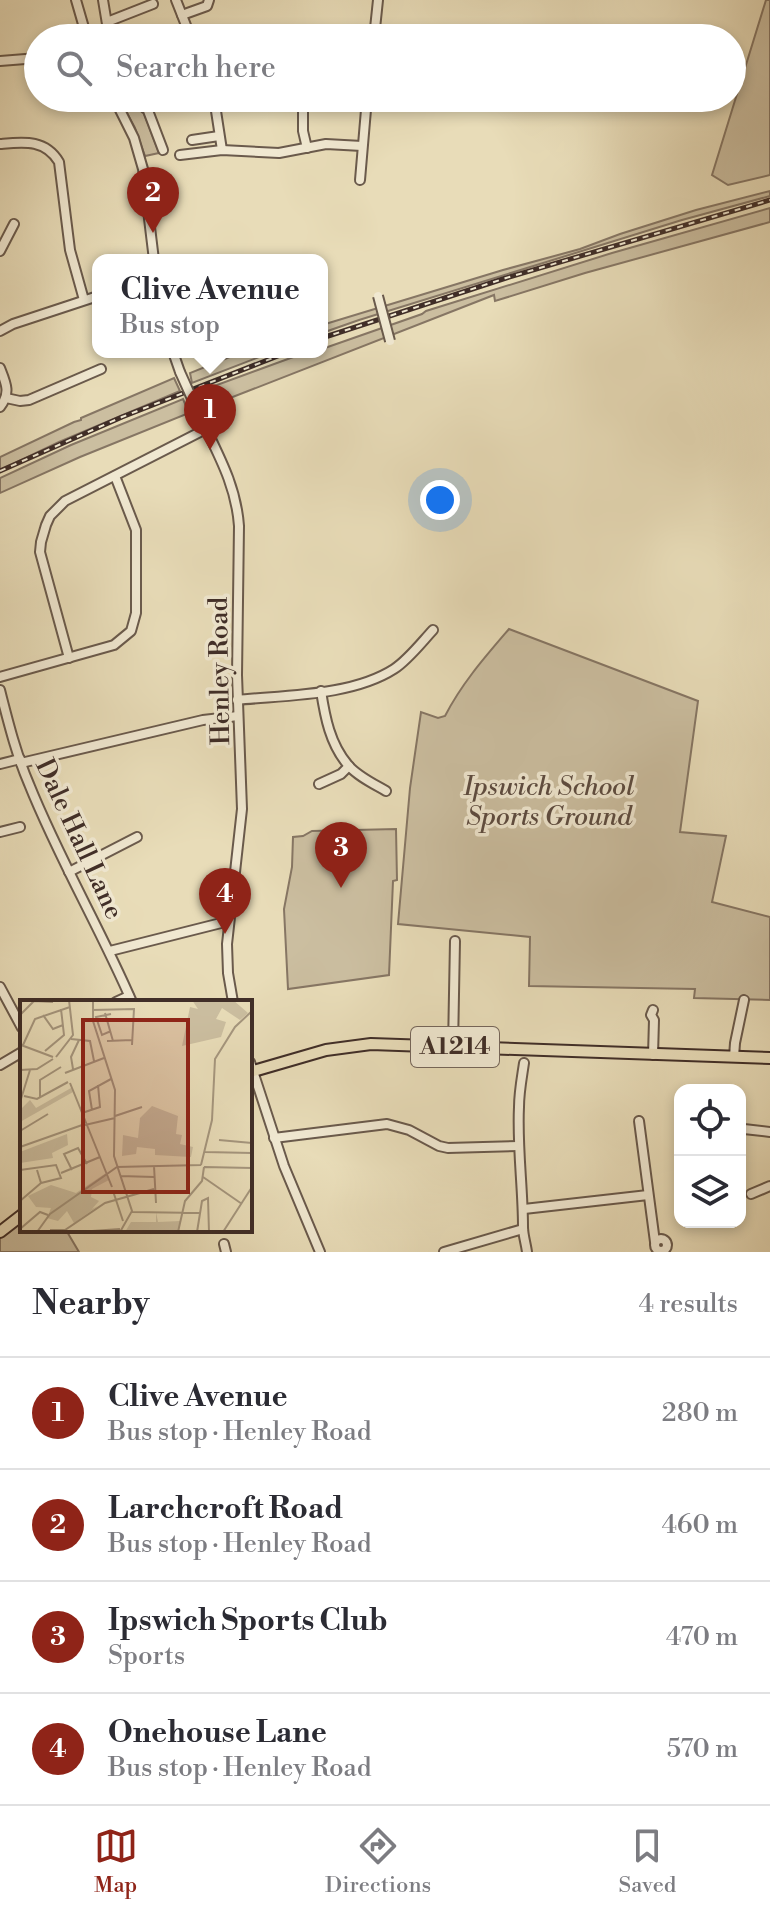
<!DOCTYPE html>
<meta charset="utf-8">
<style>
body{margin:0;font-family:"Libre Bodoni",serif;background:#f2f2f3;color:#2b2b33}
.controls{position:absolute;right:24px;bottom:24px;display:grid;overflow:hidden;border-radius:16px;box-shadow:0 4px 12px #0003}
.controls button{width:72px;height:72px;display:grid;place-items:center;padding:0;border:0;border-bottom:2px solid #e1e1e2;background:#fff;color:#2b2b33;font:40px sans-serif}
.you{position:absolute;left:440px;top:500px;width:28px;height:28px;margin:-20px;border:6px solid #fff;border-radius:50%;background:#1a73e8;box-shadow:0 0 0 12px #1a73e833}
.badge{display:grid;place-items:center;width:52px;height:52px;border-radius:50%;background:#8f2418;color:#fff;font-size:26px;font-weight:700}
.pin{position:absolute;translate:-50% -66px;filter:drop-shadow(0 2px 4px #0008)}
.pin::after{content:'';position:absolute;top:42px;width:28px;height:24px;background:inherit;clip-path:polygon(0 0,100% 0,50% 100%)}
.popup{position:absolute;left:92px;top:254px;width:236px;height:104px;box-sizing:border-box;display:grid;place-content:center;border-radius:16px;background:#fff;filter:drop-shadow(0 2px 6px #0005);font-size:26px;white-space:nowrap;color:#7c7c81}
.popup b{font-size:30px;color:#2b2b33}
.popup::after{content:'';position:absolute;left:50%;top:100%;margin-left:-16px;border:16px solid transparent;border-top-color:#fff}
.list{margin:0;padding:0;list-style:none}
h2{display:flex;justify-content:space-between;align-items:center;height:104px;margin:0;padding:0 32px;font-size:34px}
h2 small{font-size:26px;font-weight:400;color:#7c7c81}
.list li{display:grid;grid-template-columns:52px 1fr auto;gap:24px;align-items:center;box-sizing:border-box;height:112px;padding:0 32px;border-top:2px solid #e1e1e2}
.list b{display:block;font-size:30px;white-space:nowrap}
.list p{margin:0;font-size:26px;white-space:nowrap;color:#7c7c81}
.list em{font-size:26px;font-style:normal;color:#7c7c81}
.icon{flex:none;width:44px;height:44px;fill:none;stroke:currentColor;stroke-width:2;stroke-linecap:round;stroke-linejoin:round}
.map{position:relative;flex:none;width:770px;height:1252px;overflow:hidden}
.search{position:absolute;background:#fff;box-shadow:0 4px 12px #0003;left:24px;right:24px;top:24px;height:88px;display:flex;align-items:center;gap:20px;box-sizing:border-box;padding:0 28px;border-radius:44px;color:#7c7c81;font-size:30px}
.sheet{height:552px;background:#fff}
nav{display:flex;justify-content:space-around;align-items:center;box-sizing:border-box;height:112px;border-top:2px solid #e1e1e2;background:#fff;font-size:22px;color:#7c7c81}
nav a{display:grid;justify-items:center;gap:4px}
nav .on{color:#8f2418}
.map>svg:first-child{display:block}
.green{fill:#cbbea0;stroke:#867664;stroke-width:2}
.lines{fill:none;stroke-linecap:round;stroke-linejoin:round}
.minor-casing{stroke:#6a5a4c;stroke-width:12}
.major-casing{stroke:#402e28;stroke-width:14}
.minor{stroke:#f0e8d1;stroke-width:8}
.major{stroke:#e8dcb8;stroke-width:10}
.rail-casing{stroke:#402e28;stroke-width:5}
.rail{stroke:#f0e8d1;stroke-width:2;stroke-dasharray:6;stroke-linecap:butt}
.minor-bridge-casing{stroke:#6a5a4c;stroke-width:12;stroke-linecap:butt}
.minor-bridge{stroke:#f0e8d1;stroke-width:8}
.labels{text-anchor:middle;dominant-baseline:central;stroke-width:7;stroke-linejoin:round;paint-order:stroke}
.shield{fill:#f0e8d1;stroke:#75665b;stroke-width:2}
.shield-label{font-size:24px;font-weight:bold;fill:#402e28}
.street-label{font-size:26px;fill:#402e28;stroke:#f0e8d1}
.park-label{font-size:26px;font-style:italic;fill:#5c4b40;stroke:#f0e8d1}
.inset-road{fill:none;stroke:#a5967e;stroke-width:2}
.view{fill:#8f2418;fill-opacity:0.15;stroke:#8f2418;stroke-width:4}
.inset-edge{fill:none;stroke:#402e28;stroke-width:4}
</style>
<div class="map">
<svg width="770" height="1252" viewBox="0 0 770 1252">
<rect width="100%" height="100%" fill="#e8dcb8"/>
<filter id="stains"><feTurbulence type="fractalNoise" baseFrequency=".0025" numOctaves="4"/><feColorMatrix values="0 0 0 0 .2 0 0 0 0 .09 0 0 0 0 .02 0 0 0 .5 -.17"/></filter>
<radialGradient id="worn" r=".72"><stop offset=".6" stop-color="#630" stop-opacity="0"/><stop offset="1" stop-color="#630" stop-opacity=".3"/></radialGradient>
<!-- green -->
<g class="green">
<path d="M766,0H770V175L728,185L712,175Z"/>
<path d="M119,98H138L159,153L145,156L135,128Z"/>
<path d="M770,191V196L682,220L359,320L322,333V325L503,270L580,249L620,234L696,210Z"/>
<path d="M770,208V222L585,273L495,301L494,295L202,409L195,393L307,352H322V349L422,314L426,311L612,253Z"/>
<path d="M242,352H272L192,383L190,373Z"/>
<path d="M174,378L180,391L59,442L0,470V457L74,422L81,420V418Z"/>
<path d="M183,399L189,413L80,457L0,493V478L71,445Z"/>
<path d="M509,629L698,701L680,832L726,836L712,902L770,917V1000L694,998L695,989L529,986L530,937L398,924L410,788L421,712L438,718L445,716C462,683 485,657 509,629Z"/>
<path d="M396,829L397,880L393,881L389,975L288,989L284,909L292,867L293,837L303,836L312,831Z"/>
<path d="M22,1221V1230H66L79,1252H0V1238Z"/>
</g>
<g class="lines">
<defs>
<g id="minor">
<path d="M76,0L87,38"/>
<path d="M103,0L107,24L112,38"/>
<path d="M176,0L191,38"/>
<path d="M182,15L207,6L209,0"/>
<path d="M107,22L153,4"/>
<path d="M374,38L378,0"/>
<path d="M0,61L38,58"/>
<path d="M114,98L134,138L143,169L154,260"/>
<path d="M140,98L145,108H148L173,98"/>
<path d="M214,98L222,150"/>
<path d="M303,98V131L307,148"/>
<path d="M147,108L163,150"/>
<path d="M192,140L219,136"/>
<path d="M0,144C24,142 45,139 59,162L70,250L84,300"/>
<path d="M180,155L222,150L279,153L326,144L362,146"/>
<path d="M360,180L367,98"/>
<path d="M0,251L14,224"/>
<path d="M0,331L13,324L98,296"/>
<path d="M173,352L180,372"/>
<path d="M0,368C6,383 11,393 0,407"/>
<path d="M6,398L20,401L29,400L101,369"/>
<path d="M198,412C216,451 236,483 239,526L237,675L242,809L227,944L228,973L233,1002"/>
<path d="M69,658L40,552L41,542L46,525L50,516L65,501L206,429"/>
<path d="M0,677L114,645L131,631L136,613V530L115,476"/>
<path d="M0,690C8,721 16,754 29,784C59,859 100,928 132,1002"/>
<path d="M321,691C325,717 330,744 348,765C357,776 374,784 386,791"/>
<path d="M237,700C286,695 352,696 394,669C408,660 421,643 433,630"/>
<path d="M21,763L203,720L238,716"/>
<path d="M0,764L20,759"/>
<path d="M319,784L341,774L349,766"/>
<path d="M0,832L20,827"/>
<path d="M69,872L137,837"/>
<path d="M110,951L229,921"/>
<path d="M0,987L22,1028"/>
<path d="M116,1002L129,996"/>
<path d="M653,1010L651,1015L654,1020L653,1055"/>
<path d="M453,1047L455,941"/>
<path d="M734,1057L735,1043L744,1000"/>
<path d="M250,1062L284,1166L320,1252"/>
<path d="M524,1063C522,1077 519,1092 519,1107C517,1147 523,1187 523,1227C523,1235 526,1244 527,1252"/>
<path d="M0,1065L22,1052"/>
<path d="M639,1121L655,1242"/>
<path d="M744,1129L770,1132"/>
<path d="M274,1138L387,1124L409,1130L439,1146L448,1148L519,1146"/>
<path d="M751,1194L770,1186"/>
<path d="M524,1209L648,1195"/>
<circle cx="661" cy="1245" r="6"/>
<path d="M224,1244L226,1252"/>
<path d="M444,1252L523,1229"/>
</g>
<g id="major">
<path d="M250,1072L326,1050L371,1044L770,1058"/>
<path d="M0,1232L22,1215"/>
</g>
</defs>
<!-- minor casing -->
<use href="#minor" class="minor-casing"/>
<!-- major casing -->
<use href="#major" class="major-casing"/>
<!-- minor -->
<use href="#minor" class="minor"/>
<!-- major -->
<use href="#major" class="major"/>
<defs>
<g id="rail">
<path d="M322,338L506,278L770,200"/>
<path d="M0,471L122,417L288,352"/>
</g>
</defs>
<!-- rail casing -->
<use href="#rail" class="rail-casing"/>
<!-- rail -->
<use href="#rail" class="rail"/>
<defs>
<g id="minor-bridge">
<path d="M378,296L390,341"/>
<path d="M180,372L198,412"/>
</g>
</defs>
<!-- minor-bridge casing -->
<use href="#minor-bridge" class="minor-bridge-casing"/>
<!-- minor-bridge -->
<use href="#minor-bridge" class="minor-bridge"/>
</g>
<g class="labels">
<!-- shield labels -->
<rect class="shield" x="411" y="1027" width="88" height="40" rx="6"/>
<g class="shield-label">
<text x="455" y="1047">A1214</text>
</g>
<!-- street labels -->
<g class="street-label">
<text transform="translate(220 671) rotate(-91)">Henley Road</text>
<text transform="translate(79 839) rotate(65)">Dale Hall Lane</text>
</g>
<!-- park labels -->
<g class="park-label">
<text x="549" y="787">Ipswich School<tspan x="549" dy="30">Sports Ground</tspan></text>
</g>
</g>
<!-- overview -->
<g transform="translate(20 1000)">
<rect width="232" height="232" fill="#e8dcb8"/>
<path d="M172,0H213L228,13L220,20L202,8L196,19L206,22L201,37L162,46L170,7L178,9ZM51,88L53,92L0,122V110L10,100L16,108ZM132,106L158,116L156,134L162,135L160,144L173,147L171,157L135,155V149L117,147L116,154L102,156L103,135L118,138L120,118ZM47,134L48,145L32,153L33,158L0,163V152ZM86,173L89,180L72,189L71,197L79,201L72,209L78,206L54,223L47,211L38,221L27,218L31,208L16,207L8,196L31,185L56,193ZM136,212L138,222L160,221L158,232H105L111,222H136Z" fill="#cbbea0"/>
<path class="inset-road" d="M73,0V21L95,90L94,156L112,211L100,232M72,10L114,9L112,45M85,13L93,41M1,14L14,1L33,2M91,14L76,17L82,35L91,31M23,15L33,29L43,25M51,39L70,41L74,61M87,41L112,40M1,45L33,57M3,45L15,19L50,7M25,51L44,35L41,9M36,57L53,35L49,0M53,69L51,57L59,40M0,70L17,69L33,59M45,73L84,58M50,83L92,187M4,96L17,99L48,82M20,97V80L41,67M0,102L10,70M72,110L69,91L91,79M62,113L80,107L78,85M95,116L122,107M65,125L95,118M0,131L28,114M199,140L232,143M0,147L65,124M185,152L232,153M181,165L192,120L195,59L215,27L232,11M134,166L136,203M184,167L232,168M0,170L36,165L41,178L21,183L17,170M52,170L44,154L58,148L67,164M41,173L80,157M100,176L134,177M183,177L222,204M93,191L103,221M0,201L21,183M112,212L180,213M0,229L20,212L28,215M30,230H45L85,203L134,189M17,232L30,214L97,167L181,165M58,232L100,229M158,232L165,201L182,181L184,167M177,232L182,201L188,198L189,232M203,232L232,187"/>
<path class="view" d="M63,20H168V192H63Z"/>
<rect width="232" height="232" class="inset-edge"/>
</g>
<rect width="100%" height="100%" filter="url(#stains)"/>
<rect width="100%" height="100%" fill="url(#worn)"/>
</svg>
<div class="controls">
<button><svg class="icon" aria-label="locate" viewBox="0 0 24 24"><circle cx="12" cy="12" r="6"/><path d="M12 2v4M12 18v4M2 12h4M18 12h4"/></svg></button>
<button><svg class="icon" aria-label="layers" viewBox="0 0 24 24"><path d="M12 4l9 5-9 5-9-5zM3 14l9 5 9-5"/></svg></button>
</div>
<div class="you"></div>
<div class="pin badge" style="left:210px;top:450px">1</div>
<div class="popup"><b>Clive Avenue</b>Bus stop</div>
<div class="pin badge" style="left:153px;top:233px">2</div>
<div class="pin badge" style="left:341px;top:888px">3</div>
<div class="pin badge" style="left:225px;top:934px">4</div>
<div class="search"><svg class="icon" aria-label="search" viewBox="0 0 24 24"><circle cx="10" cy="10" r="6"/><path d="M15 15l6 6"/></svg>Search here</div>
</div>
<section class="sheet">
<h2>Nearby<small>4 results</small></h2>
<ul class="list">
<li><span class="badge">1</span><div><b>Clive Avenue</b><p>Bus stop · Henley Road</p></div><em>280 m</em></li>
<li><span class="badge">2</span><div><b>Larchcroft Road</b><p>Bus stop · Henley Road</p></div><em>460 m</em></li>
<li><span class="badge">3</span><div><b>Ipswich Sports Club</b><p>Sports</p></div><em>470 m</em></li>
<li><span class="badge">4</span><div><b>Onehouse Lane</b><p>Bus stop · Henley Road</p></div><em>570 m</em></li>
</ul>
</section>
<nav>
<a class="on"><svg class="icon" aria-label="map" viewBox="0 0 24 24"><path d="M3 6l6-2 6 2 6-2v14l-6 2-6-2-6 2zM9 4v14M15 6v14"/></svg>Map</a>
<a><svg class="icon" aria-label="directions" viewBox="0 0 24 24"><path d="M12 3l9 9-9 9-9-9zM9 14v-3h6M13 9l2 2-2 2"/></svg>Directions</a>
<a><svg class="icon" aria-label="saved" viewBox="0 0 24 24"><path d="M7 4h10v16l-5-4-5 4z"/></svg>Saved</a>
</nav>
